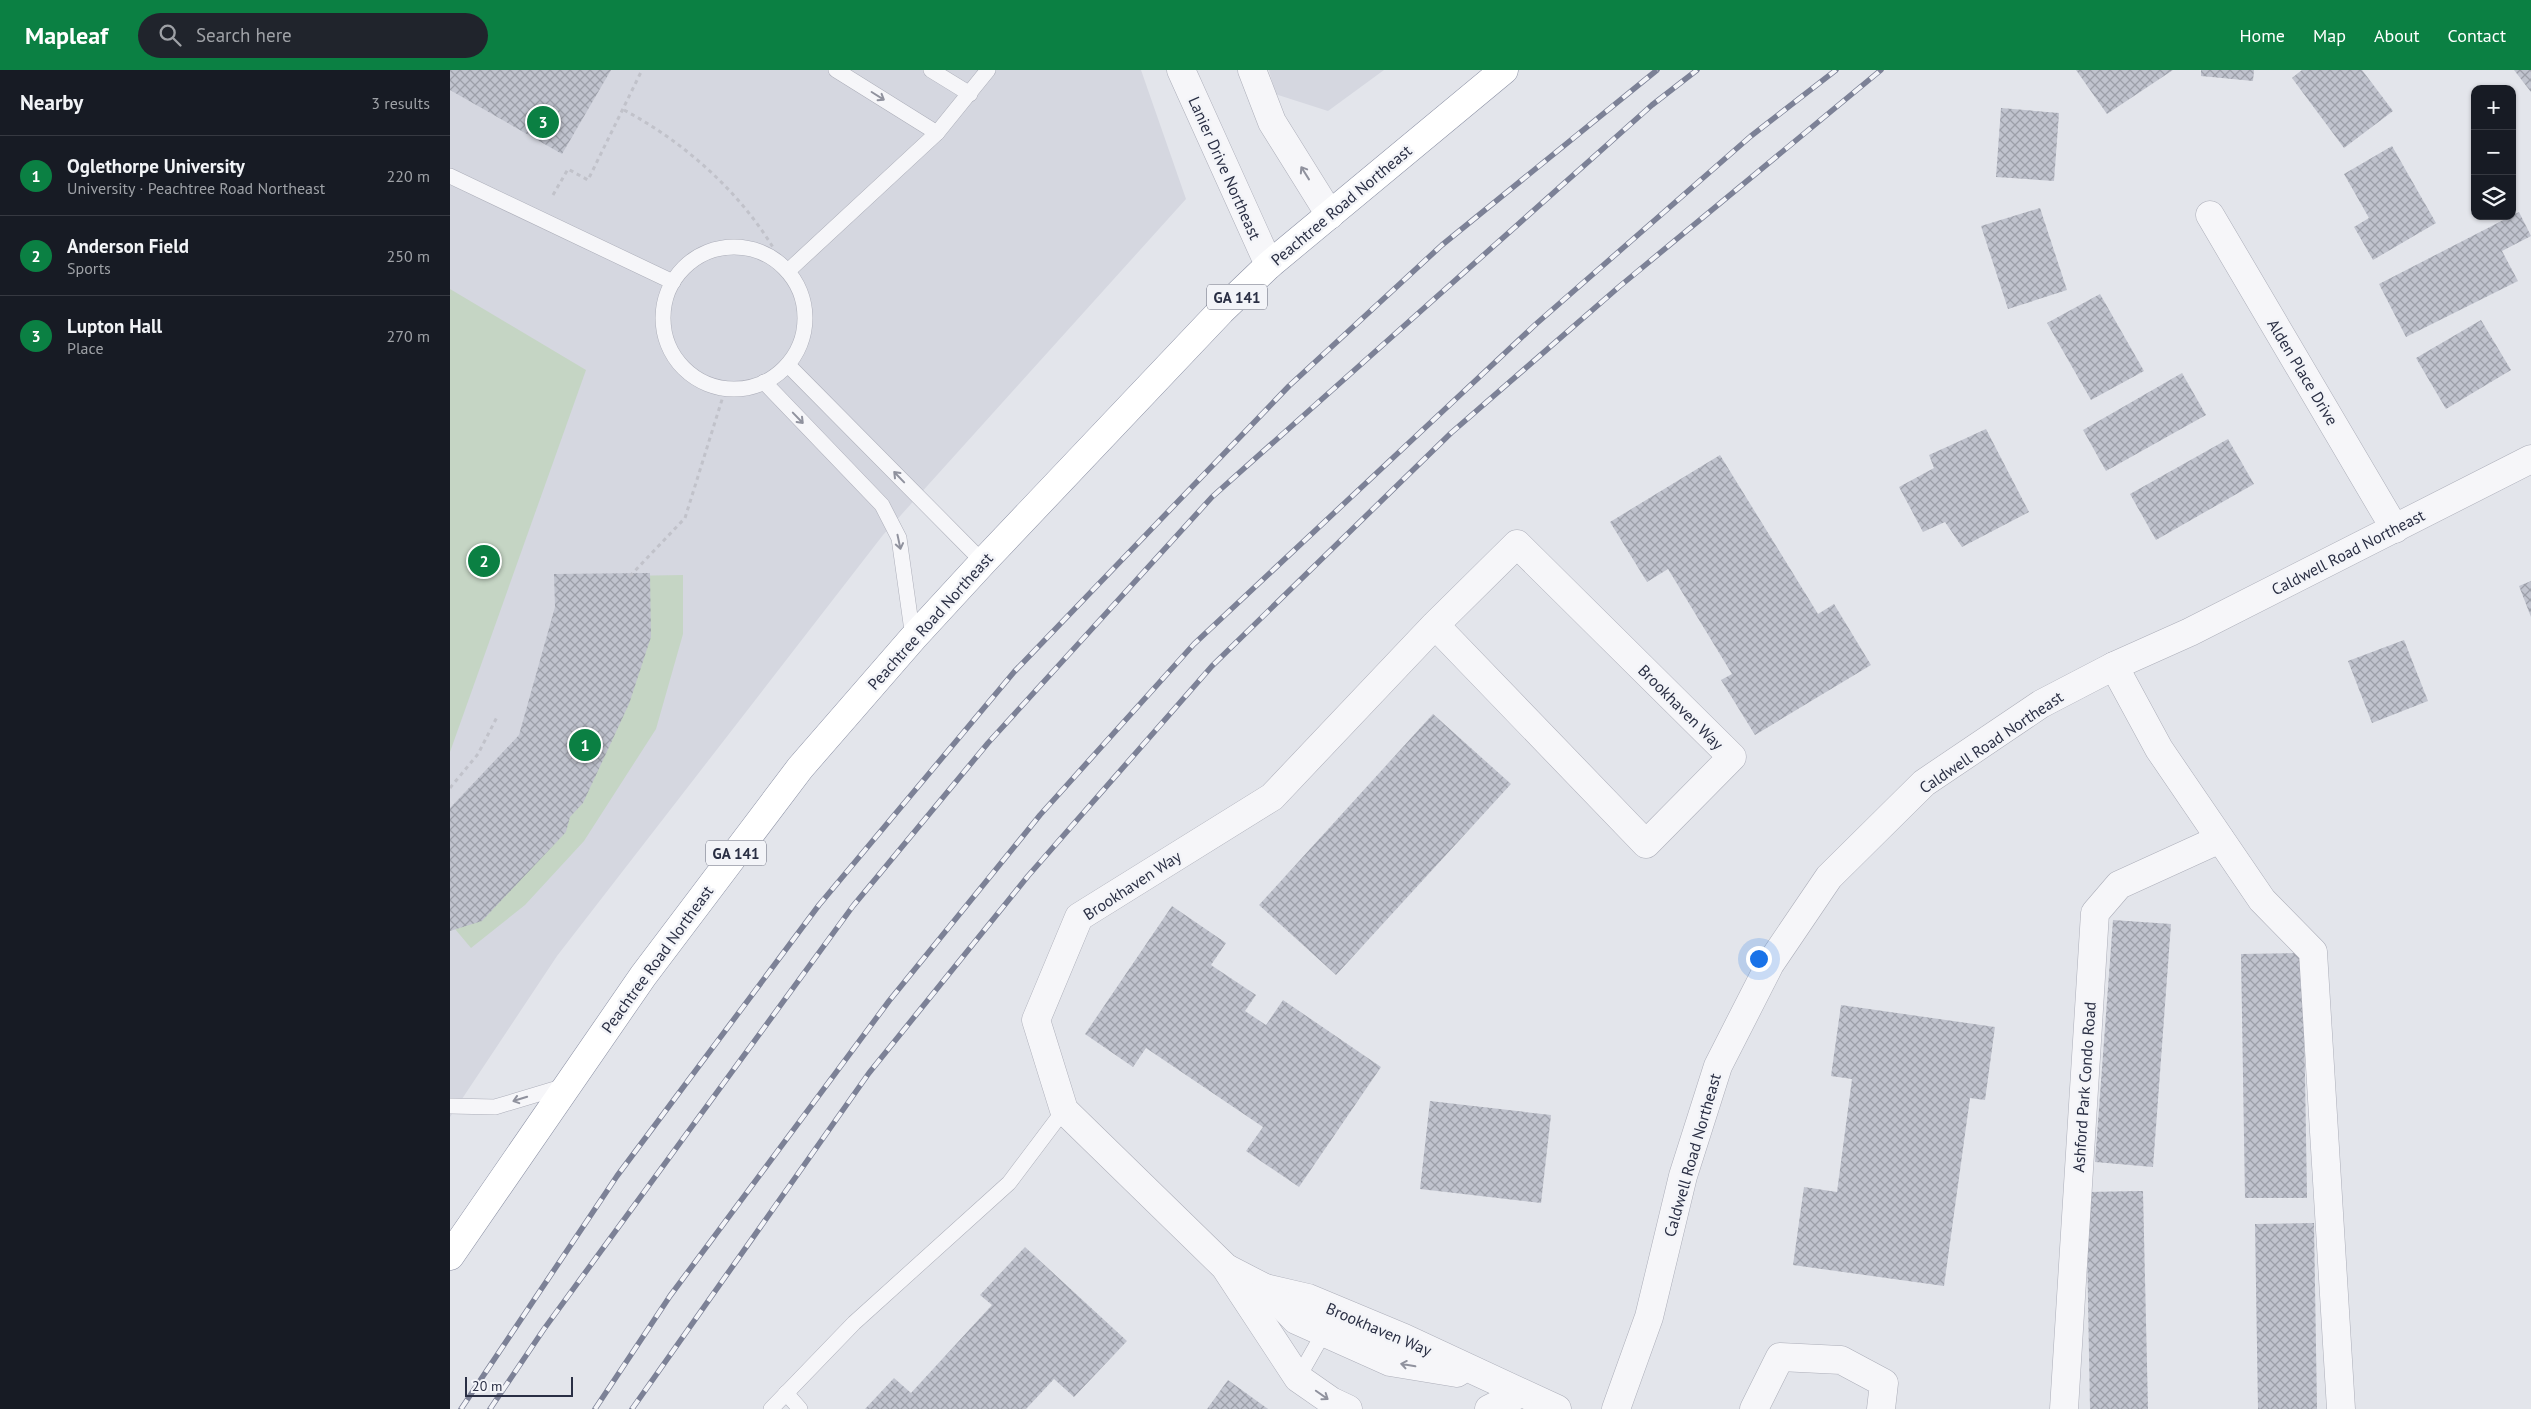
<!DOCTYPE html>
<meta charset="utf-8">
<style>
body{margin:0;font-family:"PT Sans",sans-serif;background:#20242c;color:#f1f3f6}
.controls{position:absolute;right:15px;top:15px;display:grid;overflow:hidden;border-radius:10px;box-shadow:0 1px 4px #0004}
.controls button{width:45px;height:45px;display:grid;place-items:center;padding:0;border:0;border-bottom:1px solid #363941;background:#171b24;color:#f1f3f6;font:25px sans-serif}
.scale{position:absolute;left:15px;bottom:12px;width:108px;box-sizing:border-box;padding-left:5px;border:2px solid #2a2f44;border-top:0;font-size:14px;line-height:18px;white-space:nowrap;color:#2a2f44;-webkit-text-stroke:4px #f3f4f8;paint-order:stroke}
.you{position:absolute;left:1308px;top:888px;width:18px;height:18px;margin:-12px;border:4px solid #fff;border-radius:50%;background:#1a73e8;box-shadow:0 0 0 8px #1a73e833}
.badge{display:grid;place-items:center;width:32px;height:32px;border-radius:50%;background:#0b8043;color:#fff;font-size:16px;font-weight:700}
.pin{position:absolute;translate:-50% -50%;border:2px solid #fff;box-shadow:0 1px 5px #0006}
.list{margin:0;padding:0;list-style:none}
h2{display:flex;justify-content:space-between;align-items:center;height:65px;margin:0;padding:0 20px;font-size:21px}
h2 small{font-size:16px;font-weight:400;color:#9ea1a6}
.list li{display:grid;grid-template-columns:32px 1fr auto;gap:15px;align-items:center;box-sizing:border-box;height:80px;padding:0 20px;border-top:1px solid #363941}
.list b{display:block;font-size:19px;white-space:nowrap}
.list p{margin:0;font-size:16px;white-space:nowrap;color:#9ea1a6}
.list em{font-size:16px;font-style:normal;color:#9ea1a6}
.icon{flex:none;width:28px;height:28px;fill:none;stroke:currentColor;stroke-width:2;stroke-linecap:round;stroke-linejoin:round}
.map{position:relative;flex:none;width:2081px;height:1339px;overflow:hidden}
header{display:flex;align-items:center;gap:30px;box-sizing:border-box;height:70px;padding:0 25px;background:#0b8043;color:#fff}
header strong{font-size:24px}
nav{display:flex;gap:28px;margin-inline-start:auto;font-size:18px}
.search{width:350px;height:45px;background:#20242c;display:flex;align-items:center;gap:12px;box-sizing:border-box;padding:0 18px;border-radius:28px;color:#9ea1a6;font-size:19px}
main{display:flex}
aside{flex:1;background:#171b24}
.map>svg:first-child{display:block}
.built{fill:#d5d7e0}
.park{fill:#c5d5c4}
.building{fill:url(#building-cross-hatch)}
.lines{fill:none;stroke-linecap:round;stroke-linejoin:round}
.service-casing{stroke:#acaeb9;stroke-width:16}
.minor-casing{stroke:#acaeb9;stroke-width:29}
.trunk-casing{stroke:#8a8fa3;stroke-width:29}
.path{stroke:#c1c2ca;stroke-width:3;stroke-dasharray:4 4;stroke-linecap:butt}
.service{stroke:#f6f6f9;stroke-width:15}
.minor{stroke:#f6f6f9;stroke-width:28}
.trunk{stroke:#fff;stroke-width:28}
.rail-casing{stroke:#7c8196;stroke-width:5.5}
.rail{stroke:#f3f4f8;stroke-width:4;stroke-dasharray:11;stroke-linecap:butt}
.oneway{stroke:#90929e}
.labels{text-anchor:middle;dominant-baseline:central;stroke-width:5;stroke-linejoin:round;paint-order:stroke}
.shield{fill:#f3f4f8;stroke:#666a7a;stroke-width:1}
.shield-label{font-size:15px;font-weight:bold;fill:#2a2f44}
.street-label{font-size:16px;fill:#2a2f44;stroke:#f3f4f8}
</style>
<header>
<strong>Mapleaf</strong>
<div class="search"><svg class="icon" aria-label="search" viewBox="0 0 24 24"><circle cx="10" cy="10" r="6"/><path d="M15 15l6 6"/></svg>Search here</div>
<nav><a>Home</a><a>Map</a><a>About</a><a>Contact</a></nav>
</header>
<main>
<aside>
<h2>Nearby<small>3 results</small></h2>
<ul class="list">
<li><span class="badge">1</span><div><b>Oglethorpe University</b><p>University · Peachtree Road Northeast</p></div><em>220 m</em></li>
<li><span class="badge">2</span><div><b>Anderson Field</b><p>Sports</p></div><em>250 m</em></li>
<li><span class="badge">3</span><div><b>Lupton Hall</b><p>Place</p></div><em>270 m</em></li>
</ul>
</aside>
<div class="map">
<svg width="2081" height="1339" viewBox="0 0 2081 1339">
<defs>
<pattern id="building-cross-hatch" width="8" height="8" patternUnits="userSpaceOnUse" patternTransform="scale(1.25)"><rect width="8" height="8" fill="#c0c3ce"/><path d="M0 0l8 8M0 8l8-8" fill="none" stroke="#9c9fa9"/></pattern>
</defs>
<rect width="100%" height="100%" fill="#e3e5eb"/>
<!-- built -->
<g class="built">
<path d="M0,0H691L736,129L433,465L107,886L0,1047Z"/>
<path d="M819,0H934L878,41L825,24Z"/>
</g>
<!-- park -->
<g class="park">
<path d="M0,219L136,300L0,682Z"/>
<path d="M233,505V564L206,659L134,771L75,835L21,878L0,853V740L50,694L85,646L112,507Z"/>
</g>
<!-- building -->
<g class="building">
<path d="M0,0H161L112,84L0,20Z"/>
<path d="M1626,0H1723L1657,44Z"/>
<path d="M1751,0H1804L1803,11L1751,6Z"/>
<path d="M1852,0H1912L1943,41L1894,78L1842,8Z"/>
<path d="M2064,0H2081V22Z"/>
<path d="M1551,38L1609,43L1604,111L1546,107Z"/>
<path d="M1942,76L1986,153L1923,190L1904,157L1919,148L1894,104Z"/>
<path d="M1590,138L1617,220L1558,239L1531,156Z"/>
<path d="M2069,142L2081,166L2052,181L2068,211L1956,267L1929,214Z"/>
<path d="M1650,224L1694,301L1641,330L1597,253Z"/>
<path d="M2031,250L2061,300L1996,339L1966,288Z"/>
<path d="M1732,303L1756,345L1656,401L1633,360Z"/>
<path d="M1536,359L1579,442L1512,477L1495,452L1473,462L1449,417L1484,398L1479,385Z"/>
<path d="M1778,369L1804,414L1706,470L1680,424Z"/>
<path d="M1270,385L1368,544L1384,534L1421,595L1305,665L1271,610L1282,604L1218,499L1197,512L1160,452Z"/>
<path d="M200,503L201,567L179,634L133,733L120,747L116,762L32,851L0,861V738L69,665L105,537L104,504Z"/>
<path d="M2081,511V547L2069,516Z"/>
<path d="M1954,570L1978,631L1922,653L1898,591Z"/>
<path d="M983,644L1061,714L886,905L809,835Z"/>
<path d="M722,836L776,873L761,895L806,925L795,941L816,955L833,930L931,997L849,1117L796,1081L813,1057L696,978L683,997L635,964Z"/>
<path d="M1663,850L1721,854L1703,1097L1645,1092Z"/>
<path d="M1853,883L1857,1128H1795L1791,884Z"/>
<path d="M1391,935L1545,957L1535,1030L1520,1028L1494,1216L1343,1195L1354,1117L1387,1122L1402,1009L1381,1006Z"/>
<path d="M980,1031L1101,1045L1091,1133L970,1119Z"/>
<path d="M1693,1121L1698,1339H1640L1636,1122Z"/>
<path d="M1864,1153L1867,1339H1808L1805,1154Z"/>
<path d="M575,1177L677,1271L624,1327L604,1309L576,1339H415L444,1308L461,1323L542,1235L530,1225Z"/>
<path d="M778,1310L818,1339H757Z"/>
</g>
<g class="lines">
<defs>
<g id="service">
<path d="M386,0L487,63"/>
<path d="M481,0L520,24"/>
<path d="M0,106L223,212"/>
<circle cx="284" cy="248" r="71"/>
<path d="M338,201L487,63L538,0"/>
<path d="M339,296L533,492"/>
<path d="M314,312L432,435L449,468L463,568"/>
<path d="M0,1036L45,1037L115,1016"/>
<path d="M848,1308L877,1257"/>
<path d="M336,1323L350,1339"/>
<path d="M321,1339L404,1253L559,1113L614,1040"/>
</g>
<g id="minor">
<path d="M731,0L819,195"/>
<path d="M802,0L822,52L880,145"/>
<path d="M1760,145L1945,459"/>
<path d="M1664,596L1709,679L1812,830L1863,882L1891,1339"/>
<path d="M778,1199L815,1218L858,1228L954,1268L1107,1339"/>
<path d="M815,1218L846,1250L940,1292L1007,1303"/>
<path d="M898,1339L881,1331L848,1308L775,1197L614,1040L586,950L629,847L822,727L985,555L1067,474L1282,687L1196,774L985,555"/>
<path d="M1039,1339L1071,1323"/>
<path d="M1166,1339L1199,1247L1233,1106L1268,996L1320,894L1379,807L1474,713L1591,634L1664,596L1740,562L2081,389"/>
<path d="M1304,1339L1330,1287L1391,1290L1434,1313L1431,1339"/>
<path d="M1614,1339L1645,843L1669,815L1770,769"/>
</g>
<path id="trunk" d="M0,1186L193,906L350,698L463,568L533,492L771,241L819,195L1054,0"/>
</defs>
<!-- service casing -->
<use href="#service" class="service-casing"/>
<!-- minor casing -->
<use href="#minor" class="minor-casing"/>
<!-- trunk casing -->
<use href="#trunk" class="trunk-casing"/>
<!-- path -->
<g class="path">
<path d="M174,40C234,72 289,121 324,179"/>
<path d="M103,125L118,99L138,110L192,0"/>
<path d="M180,506L235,448L275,320"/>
<path d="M0,718L28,684L47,647"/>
</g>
<!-- service -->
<use href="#service" class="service"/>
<!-- minor -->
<use href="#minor" class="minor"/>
<!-- trunk -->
<use href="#trunk" class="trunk"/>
<defs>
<g id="rail">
<path d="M11,1339L167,1106L369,835L564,602L839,316L992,175L1207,0"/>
<path d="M40,1339L94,1259L403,836L538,673L762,427L1202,35L1247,0"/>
<path d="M145,1339L220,1226L439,931L590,745L744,574L1086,254L1301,66L1386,0"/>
<path d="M182,1339L419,1003L578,806L762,596L1001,363L1170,216L1431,0"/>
</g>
</defs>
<!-- rail casing -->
<use href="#rail" class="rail-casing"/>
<!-- rail -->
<use href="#rail" class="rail"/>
</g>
<!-- one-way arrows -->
<defs><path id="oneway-shaft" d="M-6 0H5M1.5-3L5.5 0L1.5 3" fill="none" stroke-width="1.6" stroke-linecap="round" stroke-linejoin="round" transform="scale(1.25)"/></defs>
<g class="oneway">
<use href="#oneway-shaft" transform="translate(428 26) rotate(32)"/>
<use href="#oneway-shaft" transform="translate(855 103) rotate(-122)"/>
<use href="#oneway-shaft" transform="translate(348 348) rotate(46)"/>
<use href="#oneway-shaft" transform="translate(449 407) rotate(-134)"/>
<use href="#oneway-shaft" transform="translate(449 472) rotate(78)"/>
<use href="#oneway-shaft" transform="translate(70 1029) rotate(163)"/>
<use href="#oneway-shaft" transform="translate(958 1295) rotate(-170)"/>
<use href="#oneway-shaft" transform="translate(872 1325) rotate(35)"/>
</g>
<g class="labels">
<!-- shield labels -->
<g class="shield">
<rect x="757" y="214.5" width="60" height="25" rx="4"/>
<rect x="256" y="770.5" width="60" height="25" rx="4"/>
</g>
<g class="shield-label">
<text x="787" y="227">GA 141</text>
<text x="286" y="783">GA 141</text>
</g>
<!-- street labels -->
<g class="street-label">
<text transform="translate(775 98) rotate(66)">Lanier Drive Northeast</text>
<text transform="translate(891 135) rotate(-40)">Peachtree Road Northeast</text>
<text transform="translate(1853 302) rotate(59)">Alden Place Drive</text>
<text transform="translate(1898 482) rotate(-27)">Caldwell Road Northeast</text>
<text transform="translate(480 551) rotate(-48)">Peachtree Road Northeast</text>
<text transform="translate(1231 637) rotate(45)">Brookhaven Way</text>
<text transform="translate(1541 672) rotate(-34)">Caldwell Road Northeast</text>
<text transform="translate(682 815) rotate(-33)">Brookhaven Way</text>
<text transform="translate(207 889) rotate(-54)">Peachtree Road Northeast</text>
<text transform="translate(1634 1017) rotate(-86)">Ashford Park Condo Road</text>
<text transform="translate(1242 1085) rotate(-74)">Caldwell Road Northeast</text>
<text transform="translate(929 1259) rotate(23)">Brookhaven Way</text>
</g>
</g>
</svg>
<div class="controls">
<button>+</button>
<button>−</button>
<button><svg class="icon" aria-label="layers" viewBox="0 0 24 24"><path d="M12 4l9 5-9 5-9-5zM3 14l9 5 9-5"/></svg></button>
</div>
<div class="scale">20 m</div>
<div class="you"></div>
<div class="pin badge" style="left:135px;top:675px">1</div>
<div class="pin badge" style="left:34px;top:491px">2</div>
<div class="pin badge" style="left:93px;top:52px">3</div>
</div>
</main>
